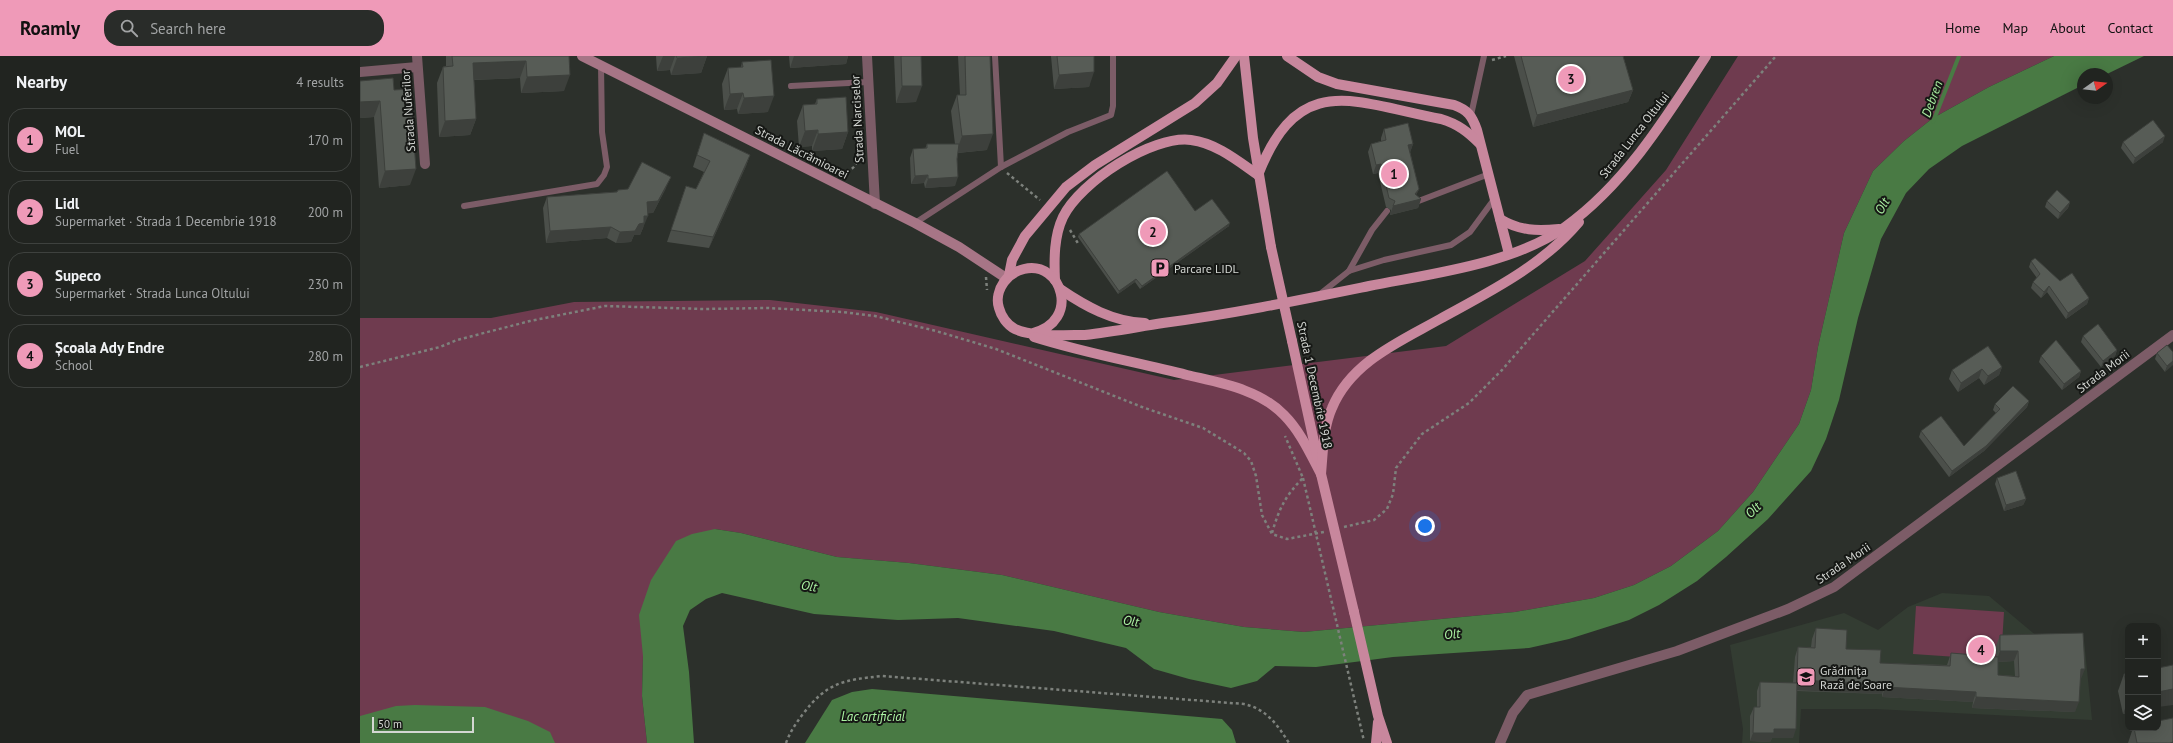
<!DOCTYPE html>
<meta charset="utf-8">
<style>
body{margin:0;font-family:"PT Sans",sans-serif;background:#292c29;color:#f1f3f6}
.controls{position:absolute;right:12px;bottom:12px;display:grid;overflow:hidden;border-radius:8px;box-shadow:0 4px 16px #0002}
.controls button{width:36px;height:36px;display:grid;place-items:center;padding:0;border:0;border-bottom:1px solid #3e413e;background:#212420;color:#f1f3f6;font:20px sans-serif}
.compass{position:absolute;left:1717px;top:12px;width:36px;height:36px;border-radius:50%;background:#212420;box-shadow:0 4px 16px #0002;rotate:75deg}
.scale{position:absolute;left:12px;bottom:10px;width:102px;box-sizing:border-box;padding-left:4px;border:2px solid #d4d7d3;border-top:0;font-size:11px;line-height:14px;white-space:nowrap;color:#d4d7d3;-webkit-text-stroke:3px #161815;paint-order:stroke}
.you{position:absolute;left:1065px;top:470px;width:14px;height:14px;margin:-10px;border:3px solid #fff;border-radius:50%;background:#1a73e8;box-shadow:0 0 0 6px #1a73e833}
.badge{display:grid;place-items:center;width:26px;height:26px;border-radius:50%;background:#ef9ab8;color:#111;font-size:13px;font-weight:700}
.pin{position:absolute;translate:-50% -50%;border:2px solid #fff;box-shadow:0 1px 4px #0006}
.list{margin:0;padding:0;list-style:none}
h2{display:flex;justify-content:space-between;align-items:center;height:52px;margin:0;padding:0 16px;font-size:17px}
h2 small{font-size:13px;font-weight:400;color:#a2a4a5}
.list li{display:grid;grid-template-columns:26px 1fr auto;gap:12px;align-items:center;box-sizing:border-box;height:64px;margin:0 8px 8px;padding:0 8px;border:1px solid #3e413e;border-radius:16px}
.list b{display:block;font-size:15px;white-space:nowrap}
.list p{margin:0;font-size:13px;white-space:nowrap;color:#a2a4a5}
.list em{font-size:13px;font-style:normal;color:#a2a4a5}
.icon{flex:none;width:22px;height:22px;fill:none;stroke:currentColor;stroke-width:2;stroke-linecap:round;stroke-linejoin:round}
.map{position:relative;flex:none;width:1813px;height:687px;overflow:hidden}
header{display:flex;align-items:center;gap:24px;box-sizing:border-box;height:56px;padding:0 20px;background:#ef9ab8;color:#111}
header strong{font-size:19px}
nav{display:flex;gap:22px;margin-inline-start:auto;font-size:14px}
.search{width:280px;height:36px;background:#292c29;display:flex;align-items:center;gap:10px;box-sizing:border-box;padding:0 14px;border-radius:16px;color:#a2a4a5;font-size:15px}
main{display:flex}
aside{flex:1;background:#212420}
.map>svg:first-child{display:block}
.built{fill:#333c32}
.green{fill:#6f3b4f}
.water{fill:#497a44}
.lines{fill:none;stroke-linecap:round;stroke-linejoin:round}
.stream{stroke:#497a44;stroke-width:4}
.path{stroke:#7d817c;stroke-width:2.5;stroke-dasharray:3 3;stroke-linecap:butt}
.lane{stroke:#7c5c67;stroke-width:6}
.street{stroke:#7c5c67;stroke-width:10}
.secondary{stroke:#a77586;stroke-width:10}
.primary{stroke:#c8879d;stroke-width:10}
.path-bridge{stroke:#7d817c;stroke-width:2.5;stroke-dasharray:3 3;stroke-linecap:butt}
.primary-bridge{stroke:#c8879d;stroke-width:10}
.wall{fill:#4b4f4a;fill-rule:evenodd}
.shaded-wall{fill:#3d403c}
.building{fill:#575c56;stroke:#3d403c}
.labels{text-anchor:middle;dominant-baseline:central;stroke-width:4;stroke-linejoin:round;paint-order:stroke}
.street-label{font-size:12px;fill:#d4d7d3;stroke:#161815}
.poi-label{font-size:12px;fill:#d4d7d3;stroke:#161815;text-anchor:start}
.water-label{font-size:13px;font-style:italic;fill:#acf3a3;stroke:#161815}
</style>
<header>
<strong>Roamly</strong>
<div class="search"><svg class="icon" aria-label="search" viewBox="0 0 24 24"><circle cx="10" cy="10" r="6"/><path d="M15 15l6 6"/></svg>Search here</div>
<nav><a>Home</a><a>Map</a><a>About</a><a>Contact</a></nav>
</header>
<main>
<aside>
<h2>Nearby<small>4 results</small></h2>
<ul class="list">
<li><span class="badge">1</span><div><b>MOL</b><p>Fuel</p></div><em>170 m</em></li>
<li><span class="badge">2</span><div><b>Lidl</b><p>Supermarket · Strada 1 Decembrie 1918</p></div><em>200 m</em></li>
<li><span class="badge">3</span><div><b>Supeco</b><p>Supermarket · Strada Lunca Oltului</p></div><em>230 m</em></li>
<li><span class="badge">4</span><div><b>Școala Ady Endre</b><p>School</p></div><em>280 m</em></li>
</ul>
</aside>
<div class="map">
<svg width="1813" height="687" viewBox="0 0 1813 687">
<rect width="100%" height="100%" fill="#2c302b"/>
<!-- built -->
<path class="built" d="M1582,537L1629,540L1679,582L1724,584L1732,664L1515,653H1441L1439,687H1382L1383,673L1370,589L1484,557L1518,574L1548,551Z"/>
<!-- green -->
<g class="green">
<path d="M1378,0H1694L1629,31L1573,62L1544,85L1513,115L1484,177L1458,291L1451,334L1439,368L1393,436L1358,475L1311,510L1274,529L1234,542L1155,556L944,576L884,571L799,556L642,519L549,507L477,501L381,477L355,473L283,600L282,640L287,687H0V262H131L214,246L410,244L516,256L814,324L1086,290L1225,205L1306,114Z"/>
<path d="M1556,550L1644,556L1641,604L1553,598Z"/>
</g>
<!-- water -->
<g class="water">
<path d="M1694,0H1784L1747,18H1723V29L1602,90L1569,113L1546,137L1521,183L1498,262L1479,344L1466,383L1451,415L1408,463L1366,501L1337,525L1299,549L1269,564L1209,583L1169,592L1033,601L956,611L915,610L897,625L871,632L829,623L794,613L766,592L694,575L598,562L538,564L454,558L362,537L346,543L330,554L323,570L329,616L334,687H287L282,640L283,600L279,559L291,524L316,485L332,478L355,473L381,477L477,501L549,507L642,519L799,556L884,571L944,576L1155,556L1234,542L1274,529L1311,510L1358,475L1393,436L1439,368L1451,334L1458,291L1484,177L1513,115L1544,85L1573,62L1629,31Z"/>
<path d="M512,633L862,663L872,674L876,687H445L472,644L492,636Z"/>
<path d="M55,649L125,651L168,665L190,676L195,687H0V660L36,650Z"/>
</g>
<g class="lines">
<!-- stream -->
<path class="stream" d="M1573,66L1599,0"/>
<!-- path -->
<g class="path">
<path d="M1132,4L1146,0"/>
<path d="M647,117L680,144"/>
<path d="M481,118C495,113 498,109 498,95H502"/>
<path d="M710,174L719,189"/>
<path d="M626,221L627,234"/>
<path d="M0,311L80,291L97,284L170,265L245,250L344,253L408,252L482,256L515,260L576,275L636,293L782,351L843,372L884,397L891,405L896,420L902,459L912,478L927,483L964,476"/>
<path d="M984,471L1014,464L1027,453L1033,438L1036,412L1062,378L1109,347L1142,314L1416,0"/>
<path d="M912,477C919,453 925,440 943,422L925,380"/>
<path d="M426,687C430,676 436,667 443,658C467,626 484,624 522,620L884,648C906,653 917,668 929,687"/>
</g>
<!-- lane -->
<g class="lane">
<path d="M635,0L641,111"/>
<path d="M431,30L508,26"/>
<path d="M1111,59L1124,0"/>
<path d="M1056,146L1129,118"/>
<path d="M104,150L237,128L244,119L247,111L242,76L241,9"/>
<path d="M555,167L641,111L708,76L751,59L753,50V0"/>
<path d="M989,215L1024,204L1091,189L1110,176L1135,142"/>
<path d="M960,238L989,215L1012,174L1027,155"/>
</g>
<!-- street -->
<g class="street">
<path d="M57,0L65,108"/>
<path d="M507,0L515,148"/>
<path d="M0,16L57,11"/>
<path d="M1140,687L1153,657L1167,639L1317,595L1428,553L1474,531L1813,279"/>
</g>
<!-- secondary -->
<path class="secondary" d="M222,0L555,167L599,191L646,222"/>
<!-- primary -->
<g class="primary">
<path d="M884,0L893,82L911,191"/>
<path d="M927,0L958,21L977,28L1094,49C1108,54 1112,60 1117,74L1149,198"/>
<path d="M898,119C939,14 993,46 1081,63C1098,68 1108,76 1120,88"/>
<path d="M1140,163C1160,175 1177,175 1199,173"/>
<path d="M649,219L652,204L665,180L706,131L735,109L835,47L857,27L876,0"/>
<path d="M695,224C694,203 694,180 703,161C720,126 792,79 831,84C856,87 878,105 898,119"/>
<path d="M700,233C725,250 753,266 785,267"/>
<path d="M673,277C721,265 702,204 664,213C656,215 649,219 644,226C639,233 636,243 639,252C641,260 647,269 655,273C671,281 706,279 725,279C751,276 777,271 803,267C872,258 940,244 1009,230C1069,218 1154,208 1205,171C1265,128 1306,62 1346,0"/>
<path d="M674,281C724,297 776,306 827,319C860,327 899,333 924,359C940,375 950,397 961,418"/>
<path d="M932,285L958,404"/>
<path d="M961,418C963,396 963,372 972,352C991,306 1039,286 1080,263C1129,236 1182,210 1219,166"/>
<path d="M994,556L1018,660L1027,687"/>
<path d="M1016,687L1018,666"/>
</g>
<!-- path-bridge -->
<path class="path-bridge" d="M943,422L1004,685"/>
<!-- primary-bridge -->
<g class="primary-bridge">
<path d="M911,191L932,285"/>
<path d="M961,418L994,556"/>
</g>
</g>
<!-- wall -->
<g class="wall">
<path d="M86,0H209L204,35L161,37L160,22L114,24L116,63L110,79L79,81L77,27L83,11L86,10Z"/>
<path d="M296,0H347L341,17L311,19L310,14L297,15Z"/>
<path d="M429,0H488L486,8L430,12Z"/>
<path d="M534,0H561L556,46L536,47Z"/>
<path d="M598,0H630L627,94L598,97L597,103L595,130L565,132L564,127L551,128L550,102L553,93H565L567,88H595L591,55L597,39H600Z"/>
<path d="M691,0H734L729,31L694,33Z"/>
<path d="M1154,0H1263L1273,34L1268,46L1173,71Z"/>
<path d="M382,6L408,56L378,58L377,53L364,54L362,28L368,12L381,11Z"/>
<path d="M33,22L34,34L50,129L19,132L14,61L0,62Z"/>
<path d="M457,43L488,76L482,93L452,95V90L439,91L437,65L443,49L455,48Z"/>
<path d="M1024,73L1053,88L1050,96L1059,133L1056,139L1061,143L1058,152L1030,159L1031,154L1026,151L1018,117L1013,118L1008,96L1011,88L1021,85V82Z"/>
<path d="M344,77L390,99L386,110L349,192L307,186L326,130L336,133L344,116L333,111Z"/>
<path d="M1763,86H1803L1773,108L1761,92Z"/>
<path d="M306,132L293,157H287L283,172L280,179H274L271,186L256,187L247,182L186,187L183,152L187,141Z"/>
<path d="M1687,145L1710,146L1708,152L1698,163L1685,151Z"/>
<path d="M835,155L869,170L780,233L775,226L758,238L718,181L719,178Z"/>
<path d="M1671,205L1700,225L1729,242L1727,248L1706,263L1687,236L1681,242L1671,232L1673,226L1677,222L1669,211Z"/>
<path d="M1723,280L1757,294L1755,300L1741,311L1721,286Z"/>
<path d="M1813,296L1805,316L1795,303L1797,297Z"/>
<path d="M1681,300L1721,315L1719,321L1702,334L1679,306Z"/>
<path d="M1642,311L1639,319L1624,329L1619,322L1598,336L1589,323L1592,314Z"/>
<path d="M1669,345L1667,351L1624,395L1589,421L1559,381L1561,375L1604,390L1636,357L1633,354L1635,348Z"/>
<path d="M1637,422L1666,443L1663,449L1644,455L1635,428Z"/>
<path d="M1456,572L1486,593L1520,607L1587,609L1591,597L1636,601V590L1640,579L1721,623H1720L1715,656L1612,652L1613,646L1522,641V638L1437,635L1433,682H1412L1410,686L1390,685V660L1394,651H1397V635L1400,626L1433,627L1435,601L1438,591H1451L1452,583ZM1654,605L1655,620L1638,619V606Z"/>
<path d="M1764,618H1768V657L1763,658L1758,635Z"/>
<path d="M1773,672H1798L1813,687H1768Z"/>
</g>
<!-- shaded-wall -->
<g class="shaded-wall">
<path d="M303,0H315L310,14L297,15Z"/>
<path d="M347,0L341,17L311,19L317,2Z"/>
<path d="M434,0H488L486,8L430,12Z"/>
<path d="M166,5L160,22L107,24L113,7Z"/>
<path d="M734,16L729,31L694,33L699,19Z"/>
<path d="M210,19L204,35L161,37L167,21Z"/>
<path d="M542,30H562L556,46L536,47Z"/>
<path d="M1273,34L1268,46L1173,71L1177,59Z"/>
<path d="M383,37L377,53L364,54L370,38Z"/>
<path d="M414,40L408,56L378,58L384,42Z"/>
<path d="M20,45L14,61L0,62V46Z"/>
<path d="M116,63L110,79L79,81L85,65Z"/>
<path d="M458,74L452,90L439,91L445,75Z"/>
<path d="M488,76L482,93L452,95L458,78Z"/>
<path d="M633,78L627,94L596,97L602,80Z"/>
<path d="M1805,80L1803,86L1773,108L1775,102Z"/>
<path d="M1053,88L1050,97L1048,89Z"/>
<path d="M390,99L386,110L349,192L353,181Z"/>
<path d="M1021,108L1018,117L1013,118L1016,109Z"/>
<path d="M56,113L50,129L19,132L25,115Z"/>
<path d="M568,119L564,127L551,128L555,120Z"/>
<path d="M311,121L306,132L293,157L282,158L287,146Z"/>
<path d="M598,121L595,130L565,132L568,123Z"/>
<path d="M1059,133L1055,141L1061,143L1058,152L1030,159L1033,150L1055,138Z"/>
<path d="M1710,146L1708,152L1698,163L1700,157Z"/>
<path d="M284,160H288L280,179H274L271,186L256,187L260,176L279,168Z"/>
<path d="M870,167L869,170L780,233L782,230Z"/>
<path d="M251,171L247,182L186,187L190,175Z"/>
<path d="M776,223L775,226L758,238L759,235Z"/>
<path d="M1689,230L1687,236L1681,242L1684,236Z"/>
<path d="M1729,242L1727,248L1706,263L1708,257Z"/>
<path d="M1757,294L1755,300L1741,311L1743,305Z"/>
<path d="M1813,305V309L1805,316L1807,310Z"/>
<path d="M1642,311L1639,319L1624,329L1628,320Z"/>
<path d="M1622,313L1619,322L1598,336L1601,327Z"/>
<path d="M1721,315L1719,321L1702,334L1704,328Z"/>
<path d="M1669,345L1667,351L1624,395L1589,421L1592,415Z"/>
<path d="M1666,443L1663,449L1644,455L1646,449Z"/>
<path d="M1640,595H1658L1654,605L1636,606Z"/>
<path d="M1721,613H1725L1721,623H1717Z"/>
<path d="M1437,624L1526,628L1522,638L1433,634Z"/>
<path d="M1525,631L1616,636L1613,646L1522,641Z"/>
<path d="M1813,633V649L1798,651V636Z"/>
<path d="M1616,641L1719,646L1715,656L1612,652Z"/>
<path d="M1768,644V657L1763,658Z"/>
<path d="M1414,673H1436L1433,682H1412L1410,686L1390,685L1393,677Z"/>
</g>
<!-- building -->
<g class="building">
<path d="M92,0H209L210,19L167,21L166,5L113,7L116,63L85,65L83,11L93,10Z"/>
<path d="M316,0H347L317,2Z"/>
<path d="M541,0H561L562,30H542Z"/>
<path d="M605,0H630L633,78L602,80L597,39H606Z"/>
<path d="M697,0H734V16L699,19Z"/>
<path d="M1161,0H1263L1273,34L1177,59Z"/>
<path d="M411,4L414,40L384,42L383,37L370,38L368,12L383,11L382,6Z"/>
<path d="M33,22L34,34L50,33L56,113L25,115L20,45L0,46V25Z"/>
<path d="M486,41L488,76L458,78V74L445,75L443,49L457,48V43Z"/>
<path d="M1793,64L1805,80L1775,102L1763,86Z"/>
<path d="M1048,67L1053,88L1048,89L1059,133L1055,138L1061,143L1033,150L1035,145L1029,142L1021,108L1016,109L1011,88L1026,84L1024,73Z"/>
<path d="M344,77L390,99L353,181L311,174L326,130L336,133L350,105L337,99Z"/>
<path d="M567,88H599L597,103L598,121L568,123V119L555,120L553,93L567,92Z"/>
<path d="M282,106L311,121L298,145L287,146L288,160H284V167L279,168L275,175L260,176L251,171L190,175L187,141L257,136L258,134L268,133Z"/>
<path d="M807,115L835,155L852,143L870,167L782,230L776,223L759,235L719,178Z"/>
<path d="M1697,134L1710,146L1700,157L1687,145Z"/>
<path d="M1675,202L1700,225L1712,217L1729,242L1708,257L1689,230L1684,236L1673,226L1680,218L1671,205Z"/>
<path d="M1738,268L1757,294L1743,305L1723,280Z"/>
<path d="M1696,284L1721,315L1704,328L1681,300Z"/>
<path d="M1807,289L1813,296V305L1807,310L1797,297Z"/>
<path d="M1628,290L1642,311L1628,320L1622,313L1601,327L1592,314Z"/>
<path d="M1653,330L1669,345L1626,390L1592,415L1561,375L1581,360L1604,390L1640,353L1635,348Z"/>
<path d="M1656,415L1666,443L1646,449L1637,422Z"/>
<path d="M1456,572L1487,574L1486,593L1521,594L1520,607L1590,610L1591,597L1603,598L1638,601V619L1659,621L1658,595H1640V579L1723,577L1725,613H1721L1719,646L1616,641V636L1525,631L1526,628L1437,624L1438,591L1455,592Z"/>
<path d="M1813,609V633L1798,636V612Z"/>
<path d="M1764,618H1768V637Z"/>
<path d="M1400,626L1437,627L1436,673H1414V677H1393L1394,651H1400Z"/>
<path d="M1813,662V686L1810,687H1777L1774,672H1798V665Z"/>
</g>
<!-- icons -->
<defs>
<symbol id="parking-square" viewBox="-11 -11 22 22"><rect x="-9" y="-9" width="18" height="18" rx="4" fill="#ef9ab8" stroke="#161815"/><path d="M-3.5-5.5H1a3.5 3.5 0 0 1 0 7H-1V5.5H-3.5ZM-1-3.4V-.6H.8a1.4 1.4 0 0 0 0-2.8Z" fill="#111"/></symbol>
<symbol id="school-square" viewBox="-11 -11 22 22"><rect x="-9" y="-9" width="18" height="18" rx="4" fill="#ef9ab8" stroke="#161815"/><path d="M0-5L7-2L0 1L-7-2ZM-4 1L0 2.5L4 1V4Q0 6-4 4Z" fill="#111"/></symbol>
</defs>
<g fill-rule="evenodd">
<use href="#parking-square" x="789" y="201" width="22" height="22"/>
<use href="#school-square" x="1435" y="610" width="22" height="22"/>
</g>
<g class="labels">
<!-- street labels -->
<g class="street-label">
<text transform="translate(48 55) rotate(-94)">Strada Nuferilor</text>
<text transform="translate(497 63) rotate(-93)">Strada Narciselor</text>
<text transform="translate(1274 79) rotate(-52)">Strada Lunca Oltului</text>
<text transform="translate(442 96) rotate(27)">Strada Lăcrămioarei</text>
<text transform="translate(1743 315) rotate(-37)">Strada Morii</text>
<text transform="translate(955 329) rotate(78)">Strada 1 Decembrie 1918</text>
<text transform="translate(1483 507) rotate(-34)">Strada Morii</text>
</g>
<!-- poi labels -->
<g class="poi-label">
<text x="814" y="212">Parcare LIDL</text>
<text x="1460" y="614">Grădinița<tspan x="1460" dy="14">Rază de Soare</tspan></text>
</g>
<!-- water labels -->
<g class="water-label">
<text transform="translate(1572 43) rotate(-70)">Debren</text>
<text transform="translate(1522 150) rotate(-60)">Olt</text>
<text transform="translate(1393 454) rotate(-45)">Olt</text>
<text transform="translate(449 530) rotate(9)">Olt</text>
<text transform="translate(771 565) rotate(8)">Olt</text>
<text transform="translate(1092 578) rotate(-6)">Olt</text>
<text x="513" y="660">Lac artificial</text>
</g>
</g>
</svg>
<div class="controls">
<button>+</button>
<button>−</button>
<button><svg class="icon" aria-label="layers" viewBox="0 0 24 24"><path d="M12 4l9 5-9 5-9-5zM3 14l9 5 9-5"/></svg></button>
</div>
<svg class="compass" viewBox="-18 -18 36 36"><path d="M0-13l5 13h-10z" fill="#e53935"/><path d="M0 13l5-13h-10z" fill="#a2a4a5"/></svg>
<div class="scale">50 m</div>
<div class="you"></div>
<div class="pin badge" style="left:1034px;top:118px">1</div>
<div class="pin badge" style="left:793px;top:176px">2</div>
<div class="pin badge" style="left:1211px;top:23px">3</div>
<div class="pin badge" style="left:1621px;top:594px">4</div>
</div>
</main>
